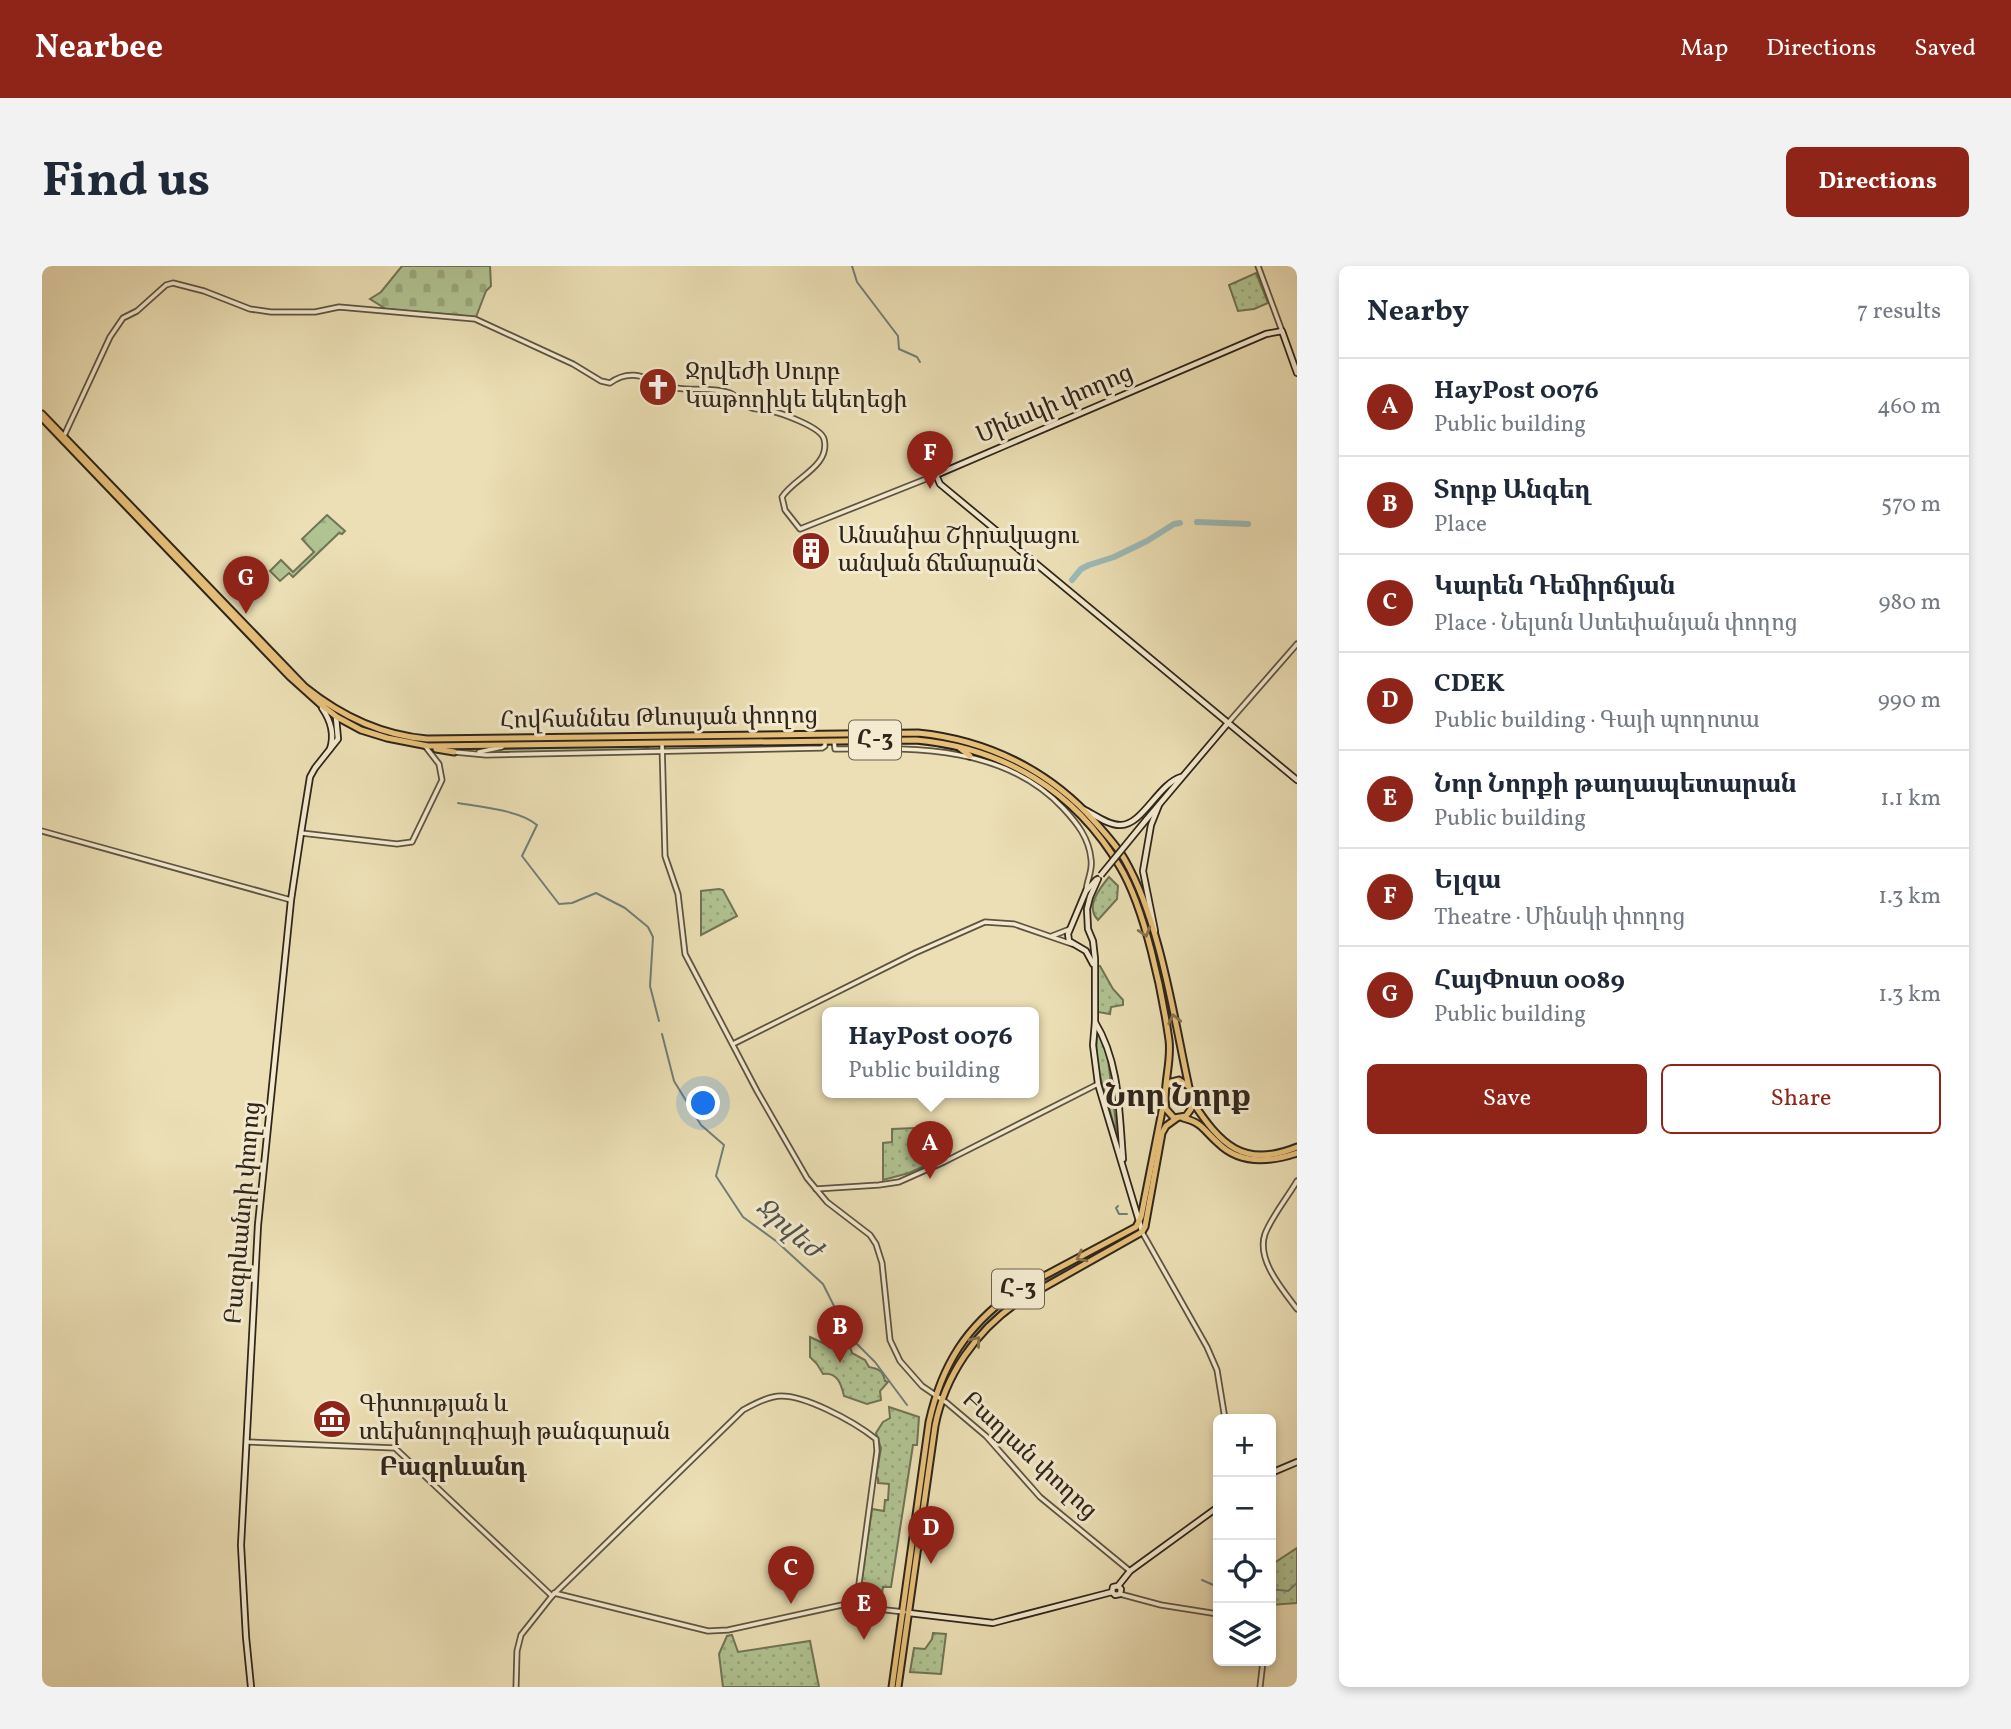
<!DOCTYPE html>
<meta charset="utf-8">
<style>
body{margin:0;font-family:Vollkorn,"Noto Serif Armenian",serif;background:#f2f2f3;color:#1f2937}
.controls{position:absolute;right:21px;bottom:21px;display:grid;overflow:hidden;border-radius:10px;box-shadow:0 4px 10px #0003}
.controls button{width:63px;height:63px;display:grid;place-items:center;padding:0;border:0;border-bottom:2px solid #e0e1e3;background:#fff;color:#1f2937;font:35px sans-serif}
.you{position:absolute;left:662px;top:838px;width:24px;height:24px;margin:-18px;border:5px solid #fff;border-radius:50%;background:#1a73e8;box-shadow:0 0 0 10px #1a73e833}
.badge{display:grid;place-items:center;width:46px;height:46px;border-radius:50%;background:#8f2418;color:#fff;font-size:23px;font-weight:700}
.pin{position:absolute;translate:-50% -58px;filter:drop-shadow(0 2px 4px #0008)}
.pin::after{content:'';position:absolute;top:37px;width:24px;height:21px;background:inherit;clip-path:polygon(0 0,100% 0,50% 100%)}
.popup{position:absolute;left:780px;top:741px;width:217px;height:91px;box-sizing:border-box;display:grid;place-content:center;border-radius:10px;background:#fff;filter:drop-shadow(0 2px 5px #0005);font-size:23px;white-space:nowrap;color:#747a83}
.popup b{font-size:26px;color:#1f2937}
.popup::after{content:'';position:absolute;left:50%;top:100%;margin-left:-14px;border:14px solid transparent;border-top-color:#fff}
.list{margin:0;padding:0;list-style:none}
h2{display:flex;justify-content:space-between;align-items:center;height:91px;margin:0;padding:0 28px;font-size:30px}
h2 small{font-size:23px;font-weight:400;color:#747a83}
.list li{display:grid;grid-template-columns:46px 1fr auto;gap:21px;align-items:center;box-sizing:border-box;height:98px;padding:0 28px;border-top:2px solid #e0e1e3}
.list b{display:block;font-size:26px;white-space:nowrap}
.list p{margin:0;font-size:23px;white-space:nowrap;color:#747a83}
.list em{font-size:23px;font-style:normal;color:#747a83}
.actions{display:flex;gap:14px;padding:21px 28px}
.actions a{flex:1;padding:16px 0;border:2px solid #8f2418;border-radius:10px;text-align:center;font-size:24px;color:#8f2418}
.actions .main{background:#8f2418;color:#fff}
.icon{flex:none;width:38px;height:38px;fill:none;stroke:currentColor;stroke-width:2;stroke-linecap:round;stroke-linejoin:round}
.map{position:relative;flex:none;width:1255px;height:1421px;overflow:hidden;border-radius:10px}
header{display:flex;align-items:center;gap:42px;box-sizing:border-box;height:98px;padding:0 35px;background:#8f2418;color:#fff}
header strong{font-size:33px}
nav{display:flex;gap:38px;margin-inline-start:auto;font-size:24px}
.intro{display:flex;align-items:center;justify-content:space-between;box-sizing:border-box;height:168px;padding:0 42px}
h1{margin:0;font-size:49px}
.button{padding:18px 32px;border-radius:10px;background:#8f2418;color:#fff;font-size:24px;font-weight:700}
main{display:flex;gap:42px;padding:0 42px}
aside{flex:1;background:#fff;border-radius:10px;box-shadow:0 4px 10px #0003}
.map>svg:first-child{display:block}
.grass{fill:url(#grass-dots);stroke:#707456;stroke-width:2}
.forest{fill:url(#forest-firs);stroke:#707456;stroke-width:2}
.cemetery{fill:url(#cemetery-stones);stroke:#707456;stroke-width:2}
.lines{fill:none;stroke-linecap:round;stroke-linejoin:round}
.stream{stroke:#707e79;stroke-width:2}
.river{stroke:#9cbab7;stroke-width:6}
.tertiary-casing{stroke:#5e5442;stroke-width:7}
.secondary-casing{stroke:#2f251b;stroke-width:8}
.primary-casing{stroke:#2f251b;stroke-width:9}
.tertiary{stroke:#f3eacf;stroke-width:3.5}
.secondary{stroke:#f3eacf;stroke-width:4.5}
.primary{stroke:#e6c07a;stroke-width:5}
.secondary-bridge-casing{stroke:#2f251b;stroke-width:8;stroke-linecap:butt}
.secondary-bridge{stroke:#f3eacf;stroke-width:4.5}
.oneway{stroke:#8a724a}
.labels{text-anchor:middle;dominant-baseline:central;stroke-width:6;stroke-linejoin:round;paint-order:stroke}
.shield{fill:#f3eacf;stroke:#6a6051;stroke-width:2}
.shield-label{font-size:23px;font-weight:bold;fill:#2f251b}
.poi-label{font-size:24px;fill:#2f251b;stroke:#f3eacf;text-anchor:start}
.street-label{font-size:24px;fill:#2f251b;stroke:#f3eacf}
.water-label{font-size:26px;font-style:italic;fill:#50524a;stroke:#f3eacf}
.neighbourhood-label{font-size:26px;font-weight:bold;fill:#2f251b;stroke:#f3eacf}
.district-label{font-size:32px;font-weight:bold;fill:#2f251b;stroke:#f3eacf}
</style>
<header>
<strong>Nearbee</strong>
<nav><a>Map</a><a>Directions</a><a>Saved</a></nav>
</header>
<div class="intro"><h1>Find us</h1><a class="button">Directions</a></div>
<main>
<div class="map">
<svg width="1255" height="1421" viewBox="0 0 1255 1421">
<defs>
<pattern id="grass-dots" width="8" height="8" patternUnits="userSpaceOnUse" patternTransform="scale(1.75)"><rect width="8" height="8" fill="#b1c392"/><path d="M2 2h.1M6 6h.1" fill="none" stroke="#99a77d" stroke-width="1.8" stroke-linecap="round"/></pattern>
<pattern id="forest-firs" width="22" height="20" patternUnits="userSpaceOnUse" patternTransform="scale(1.75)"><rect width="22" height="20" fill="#b1c392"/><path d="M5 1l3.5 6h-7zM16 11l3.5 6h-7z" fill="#99a77d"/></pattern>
<pattern id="cemetery-stones" width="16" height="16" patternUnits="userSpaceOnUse" patternTransform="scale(1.75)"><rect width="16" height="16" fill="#b1c392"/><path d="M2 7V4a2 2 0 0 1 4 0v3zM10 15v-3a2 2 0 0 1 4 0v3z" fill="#99a77d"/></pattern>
</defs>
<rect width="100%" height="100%" fill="#ecdfb5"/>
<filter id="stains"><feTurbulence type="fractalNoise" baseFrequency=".00286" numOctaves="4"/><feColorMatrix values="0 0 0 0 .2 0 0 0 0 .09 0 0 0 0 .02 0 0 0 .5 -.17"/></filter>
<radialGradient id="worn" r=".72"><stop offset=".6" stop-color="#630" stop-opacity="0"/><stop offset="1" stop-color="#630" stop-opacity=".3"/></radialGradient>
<!-- grass -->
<g class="grass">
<path d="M1214,7L1226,37L1212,43L1196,45L1187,19Z"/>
<path d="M606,479V482L596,485L441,487L460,483Z"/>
<path d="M1067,611L1076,620L1075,633L1056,654C1043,641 1057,623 1067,611Z"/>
<path d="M677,623L681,624L695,650L659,669V625Z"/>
<path d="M1055,700H1058L1071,723L1081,734V739L1069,741L1068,748L1056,746Z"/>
<path d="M1055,763L1065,786L1076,873L1054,796Z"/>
<path d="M873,862L874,874L895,875L896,894L867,907L841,914V877L850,876V863Z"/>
<path d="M1078,973L1079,976C1025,1004 959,1030 924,1082C915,1096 908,1111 901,1126L898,1124C906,1109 912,1090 923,1076C962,1025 1023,1002 1078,973Z"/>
<path d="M768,1071L787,1080L801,1074L807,1077L810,1087L823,1094L827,1101C836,1103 841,1104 843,1115L846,1116L838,1125L839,1134L825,1138L802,1130C799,1117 795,1106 781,1108L775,1098L768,1091Z"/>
<path d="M847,1141L877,1151L875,1179H871L849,1321H841L840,1328L828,1324L826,1333H817L830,1243L842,1245L843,1234H846L847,1218L836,1217V1212L834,1211L839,1182L834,1167L841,1156L848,1152Z"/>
<path d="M1255,1282V1337L1229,1339V1299Z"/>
<path d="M891,1367L904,1368L899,1408L868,1406L872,1382L883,1383L890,1373Z"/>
<path d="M690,1369L696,1386L768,1375L777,1421H681L677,1388L685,1370Z"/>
</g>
<!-- forest -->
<path class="forest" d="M285,249L303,265L300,268L297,267L251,311L247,307L238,315L228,305L239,294L251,306L272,286L260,273Z"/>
<!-- cemetery -->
<path class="cemetery" d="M360,0H448L449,20L444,25L434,51L344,43L328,33L339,26Z"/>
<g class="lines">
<!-- stream -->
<g class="stream">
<path d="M810,0L815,16L856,70L857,83L875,91L878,96"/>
<path d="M416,537C438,541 478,544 495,559L480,590L517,638L530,637L554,627L583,642L606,661L611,671L608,720L617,755"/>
<path d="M620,768L632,815L659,859L682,879L674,910L701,951L734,975L781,1018L807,1070L833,1096L865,1139"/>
<path d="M1076,940L1074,942L1077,948H1085"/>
<path d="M1160,1314L1176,1321"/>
<path d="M1229,1323L1246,1325L1255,1317"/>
</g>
<!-- river -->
<g class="river">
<path d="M1155,256L1206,258"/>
<path d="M1030,314L1039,303L1047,299L1072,291L1105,275L1132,258L1138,257"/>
</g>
<defs>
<g id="tertiary">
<path d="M1216,0L1240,65"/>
<path d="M21,172L68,71L81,52L95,45L124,19L131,17L162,25L208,43L229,46H273L297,41L433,53L531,98L559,115L568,117C592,99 610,117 634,122C651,125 672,121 688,127C696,130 702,139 710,142C715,144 721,143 726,144C739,147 779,161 782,173C789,200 752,212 740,231L743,244L758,263L894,209"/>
<path d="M1186,457L1255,378"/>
<path d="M792,475L793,483C872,482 962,479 1021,542C1035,557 1047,572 1049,593C1051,605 1045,613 1044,625"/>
<path d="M620,477L623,590L636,628L643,688L715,825L765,912L785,936L828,969L834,978L840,997L848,1074L858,1095L880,1120L905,1137L944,1170L998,1231L1088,1305"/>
<path d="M412,486L444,489L780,482L783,480V475"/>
<path d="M437,486L460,481"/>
<path d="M0,565L249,634"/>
<path d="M259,567L355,578L370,576L400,514L397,498L383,480"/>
<path d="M1010,670L1028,663"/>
<path d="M691,778L873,687L943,656L972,658L1030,678"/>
<path d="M1255,915C1245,932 1230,950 1223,968C1214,994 1241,1024 1255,1043"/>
<path d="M774,923L837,919L857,916L902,896L1056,818"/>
<path d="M1100,966L1165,1081L1175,1104L1183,1153"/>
<path d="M205,1176L353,1182L510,1330"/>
<path d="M512,1327L666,1365L686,1364L800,1339L862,1346"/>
<path d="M1078,1328L1119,1339L1176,1348"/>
<path d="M474,1421L475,1385L479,1369L510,1330L701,1144C710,1139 721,1133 731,1131C757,1124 814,1157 834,1173L835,1185L814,1340"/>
<path d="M1218,1421L1221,1395"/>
</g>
<g id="secondary">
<path d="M1255,107L1240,65L1224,68L894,209L898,218L1255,514"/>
<path d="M280,442C289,455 293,468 288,483"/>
<path d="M1041,543C1052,548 1065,559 1078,559C1100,560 1116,518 1139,511"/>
<path d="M1104,554L1186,457"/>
<path d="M1056,613L1048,631L1045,643L1046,663L1051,675L1053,693V756L1051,779L1056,818L1100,965"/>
<path d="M1113,665L1101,605L1109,559L1117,539"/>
<path d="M1051,698L1044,685L1027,675L1026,668L1044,625L1054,614"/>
<path d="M1053,756C1078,797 1077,847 1081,893"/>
<path d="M1229,1207L1255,1196"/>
<path d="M1070,1326L1073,1329L1078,1328L1079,1323L1076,1320"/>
<path d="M867,1347L951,1357L1070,1326L1071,1321L1076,1320L1088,1305L1176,1241"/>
<path d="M209,1421L204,1371L199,1279L216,959L249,634L259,567L268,511L273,502L296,473L294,451"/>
</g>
<g id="primary">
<path d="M0,148L263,421C299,450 338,469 385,473L876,467C945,474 1007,504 1053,556C1064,568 1075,580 1083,594C1120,659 1133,761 1150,835L1149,843L1144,850L1132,852L1124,843C1120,821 1130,797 1127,774C1120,725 1103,643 1078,601C1033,524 961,482 874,474L386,480L345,472L319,464L295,451L278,438L248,411L0,152"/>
<path d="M918,482L928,490"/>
<path d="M394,483L412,486"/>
<path d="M1126,819L1129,816L1137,814L1146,820"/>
<path d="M1150,835C1178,878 1201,903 1255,881"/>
<path d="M1141,852C1161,857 1161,864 1176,877C1198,899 1228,896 1255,887"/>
<path d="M850,1421L887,1156C900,1098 924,1061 972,1026L1094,961L1099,951L1122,835"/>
<path d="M856,1421L893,1160C903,1109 934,1065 976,1036L1100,966L1103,961L1120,867L1124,860L1135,852"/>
</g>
</defs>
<!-- tertiary casing -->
<use href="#tertiary" class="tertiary-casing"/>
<!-- secondary casing -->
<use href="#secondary" class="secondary-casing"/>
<!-- primary casing -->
<use href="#primary" class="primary-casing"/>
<!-- tertiary -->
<use href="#tertiary" class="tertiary"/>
<!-- secondary -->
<use href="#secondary" class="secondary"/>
<!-- primary -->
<use href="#primary" class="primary"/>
<defs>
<path id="secondary-bridge" d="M1059,609L1104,554"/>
</defs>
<!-- secondary-bridge casing -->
<use href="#secondary-bridge" class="secondary-bridge-casing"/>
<!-- secondary-bridge -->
<use href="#secondary-bridge" class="secondary-bridge"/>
</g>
<!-- one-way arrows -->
<defs><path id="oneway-chevron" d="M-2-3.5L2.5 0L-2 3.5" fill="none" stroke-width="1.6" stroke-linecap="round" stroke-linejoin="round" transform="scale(1.75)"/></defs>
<g class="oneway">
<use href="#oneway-chevron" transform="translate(1103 666) rotate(73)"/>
<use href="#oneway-chevron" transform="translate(1132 753) rotate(-102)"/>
<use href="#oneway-chevron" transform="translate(1039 991) rotate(153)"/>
<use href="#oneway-chevron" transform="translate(934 1075) rotate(-51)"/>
</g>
<!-- icons -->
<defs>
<symbol id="church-disc" viewBox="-11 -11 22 22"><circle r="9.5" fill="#8f2418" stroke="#f3eacf"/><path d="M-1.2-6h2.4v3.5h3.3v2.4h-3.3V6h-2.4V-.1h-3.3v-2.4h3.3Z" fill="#fff"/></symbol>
<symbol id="building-disc" viewBox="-11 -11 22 22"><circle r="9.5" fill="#8f2418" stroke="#f3eacf"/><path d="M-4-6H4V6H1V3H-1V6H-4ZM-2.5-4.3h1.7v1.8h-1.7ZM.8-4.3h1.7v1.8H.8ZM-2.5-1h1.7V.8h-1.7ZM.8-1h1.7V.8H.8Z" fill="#fff"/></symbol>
<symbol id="museum-disc" viewBox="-11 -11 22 22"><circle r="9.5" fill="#8f2418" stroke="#f3eacf"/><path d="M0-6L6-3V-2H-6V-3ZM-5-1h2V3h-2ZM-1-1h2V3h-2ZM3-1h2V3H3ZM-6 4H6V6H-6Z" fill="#fff"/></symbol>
</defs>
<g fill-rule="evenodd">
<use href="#church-disc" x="594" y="99" width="44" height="44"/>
<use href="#building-disc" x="747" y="263" width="44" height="44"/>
<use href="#museum-disc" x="268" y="1131" width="44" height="44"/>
</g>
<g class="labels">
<!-- shield labels -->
<g class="shield">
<rect x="807" y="454.5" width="52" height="39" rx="5"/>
<rect x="950" y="1003.5" width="52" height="39" rx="5"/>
</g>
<g class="shield-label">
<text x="833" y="474">Հ-3</text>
<text x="976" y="1023">Հ-3</text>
</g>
<!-- poi labels -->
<g class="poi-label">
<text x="643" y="107">Ջրվեժի Սուրբ<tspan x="643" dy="28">Կաթողիկե եկեղեցի</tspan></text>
<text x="796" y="271">Անանիա Շիրակացու<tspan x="796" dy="28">անվան ճեմարան</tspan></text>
<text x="317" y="1139">Գիտության և<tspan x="317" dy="28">տեխնոլոգիայի թանգարան</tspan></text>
</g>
<!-- street labels -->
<g class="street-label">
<text transform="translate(1013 139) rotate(-23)">Մինսկի փողոց</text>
<text transform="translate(617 453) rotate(-1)">Հովհաննես Թևոսյան փողոց</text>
<text transform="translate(202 947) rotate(-85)">Բագրևանդի փողոց</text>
<text transform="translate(987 1190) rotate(43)">Բաղյան փողոց</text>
</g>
<!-- water labels -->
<g class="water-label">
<text transform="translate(746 963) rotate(41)">Ջրվեժ</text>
</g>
<!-- neighbourhood labels -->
<g class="neighbourhood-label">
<text x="411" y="1202">Բագրևանդ</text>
</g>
<!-- district labels -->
<g class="district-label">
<text x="1136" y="832">Նոր Նորք</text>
</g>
</g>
<rect width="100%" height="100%" filter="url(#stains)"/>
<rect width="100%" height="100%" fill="url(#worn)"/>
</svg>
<div class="controls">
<button>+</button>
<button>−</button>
<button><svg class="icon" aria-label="locate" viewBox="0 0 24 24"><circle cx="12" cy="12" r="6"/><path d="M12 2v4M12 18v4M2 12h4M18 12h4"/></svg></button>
<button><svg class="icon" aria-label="layers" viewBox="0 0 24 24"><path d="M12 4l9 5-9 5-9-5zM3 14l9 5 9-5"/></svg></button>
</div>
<div class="you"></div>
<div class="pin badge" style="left:888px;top:913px">A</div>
<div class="popup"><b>HayPost 0076</b>Public building</div>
<div class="pin badge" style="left:798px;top:1097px">B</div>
<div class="pin badge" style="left:749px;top:1338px">C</div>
<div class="pin badge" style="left:889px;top:1298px">D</div>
<div class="pin badge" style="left:822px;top:1374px">E</div>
<div class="pin badge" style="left:888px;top:223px">F</div>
<div class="pin badge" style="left:204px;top:348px">G</div>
</div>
<aside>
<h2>Nearby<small>7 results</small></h2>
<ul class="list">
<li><span class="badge">A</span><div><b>HayPost 0076</b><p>Public building</p></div><em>460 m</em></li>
<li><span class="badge">B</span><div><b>Տորք Անգեղ</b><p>Place</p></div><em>570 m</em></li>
<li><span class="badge">C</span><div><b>Կարեն Դեմիրճյան</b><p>Place · Նելսոն Ստեփանյան փողոց</p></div><em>980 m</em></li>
<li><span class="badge">D</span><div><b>CDEK</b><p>Public building · Գայի պողոտա</p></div><em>990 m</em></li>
<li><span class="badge">E</span><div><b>Նոր Նորքի թաղապետարան</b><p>Public building</p></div><em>1.1 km</em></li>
<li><span class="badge">F</span><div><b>Ելզա</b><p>Theatre · Մինսկի փողոց</p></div><em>1.3 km</em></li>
<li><span class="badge">G</span><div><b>ՀայՓոստ 0089</b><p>Public building</p></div><em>1.3 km</em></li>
</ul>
<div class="actions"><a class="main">Save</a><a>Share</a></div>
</aside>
</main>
